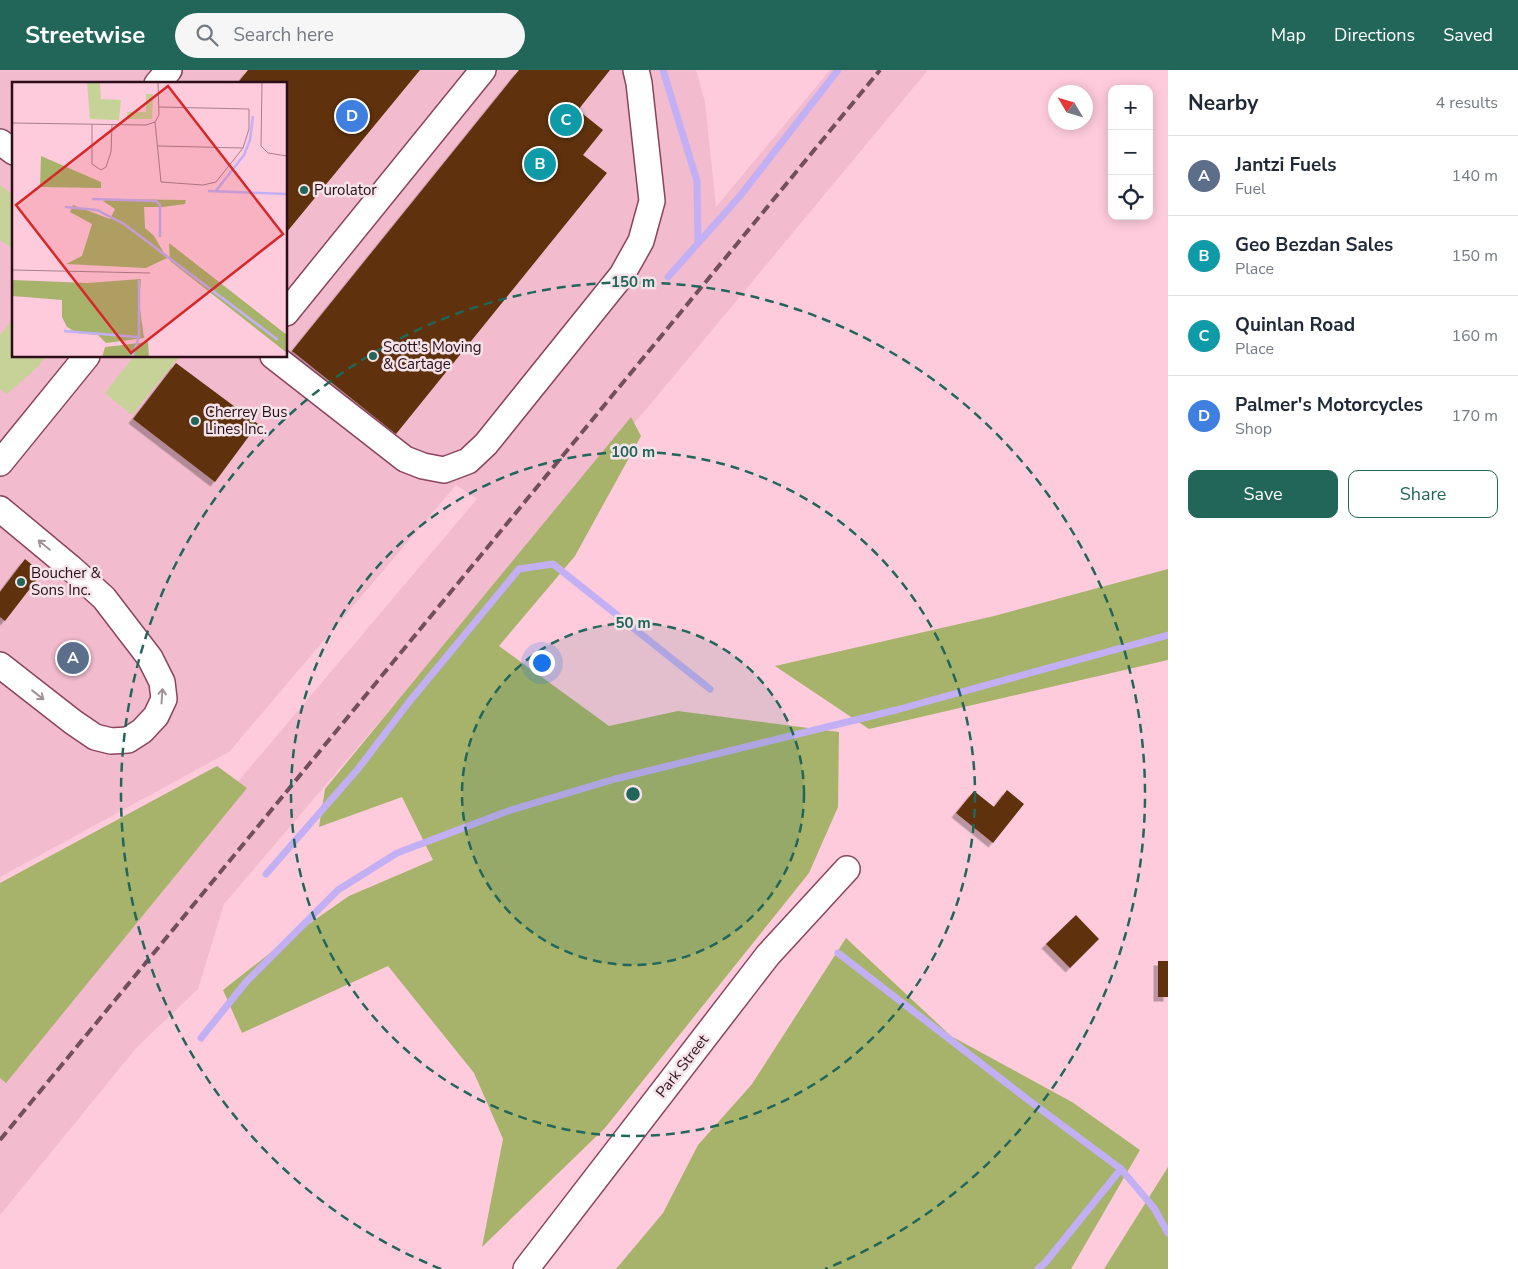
<!DOCTYPE html>
<meta charset="utf-8">
<style>
body{margin:0;font-family:"Nunito Sans",sans-serif;background:#f6f6f7;color:#1f2937}
.controls{position:absolute;right:15px;top:15px;display:grid;overflow:hidden;border-radius:10px;box-shadow:0 2px 12px #0003}
.controls button{width:45px;height:45px;display:grid;place-items:center;padding:0;border:0;border-bottom:1px solid #e0e1e3;background:#fff;color:#1f2937;font:25px sans-serif}
.compass{position:absolute;left:1048px;top:15px;width:45px;height:45px;border-radius:50%;background:#fff;box-shadow:0 2px 12px #0003;rotate:308deg}
.you{position:absolute;left:541px;top:592px;width:18px;height:18px;margin:-12px;border:4px solid #fff;border-radius:50%;background:#1a73e8;box-shadow:0 0 0 8px #1a73e833}
.badge{display:grid;place-items:center;width:32px;height:32px;border-radius:50%;background:#216658;color:#fff;font-size:16px;font-weight:700}
.pin{position:absolute;translate:-50% -50%;border:2px solid #fff;box-shadow:0 1px 5px #0006}
.list{margin:0;padding:0;list-style:none}
h2{display:flex;justify-content:space-between;align-items:center;height:65px;margin:0;padding:0 20px;font-size:21px}
h2 small{font-size:16px;font-weight:400;color:#747a83}
.list li{display:grid;grid-template-columns:32px 1fr auto;gap:15px;align-items:center;box-sizing:border-box;height:80px;padding:0 20px;border-top:1px solid #e0e1e3}
.list b{display:block;font-size:19px;white-space:nowrap}
.list p{margin:0;font-size:16px;white-space:nowrap;color:#747a83}
.list em{font-size:16px;font-style:normal;color:#747a83}
.actions{display:flex;gap:10px;padding:15px 20px}
.actions a{flex:1;padding:11px 0;border:1px solid #216658;border-radius:10px;text-align:center;font-size:18px;color:#216658}
.actions .main{background:#216658;color:#fff}
.icon{flex:none;width:28px;height:28px;fill:none;stroke:currentColor;stroke-width:2;stroke-linecap:round;stroke-linejoin:round}
.map{position:relative;flex:none;width:1168px;height:1199px;overflow:hidden}
header{display:flex;align-items:center;gap:30px;box-sizing:border-box;height:70px;padding:0 25px;background:#216658;color:#fff}
header strong{font-size:24px}
nav{display:flex;gap:28px;margin-inline-start:auto;font-size:18px}
.search{width:350px;height:45px;background:#f6f6f7;display:flex;align-items:center;gap:12px;box-sizing:border-box;padding:0 18px;border-radius:28px;color:#747a83;font-size:19px}
main{display:flex}
aside{flex:1;background:#fff}
.map>svg:first-child{display:block}
.built{fill:#f2bbce;fill-rule:evenodd}
.green{fill:#c7d298}
.forest{fill:#a7b36b}
.lines{fill:none;stroke-linecap:round;stroke-linejoin:round}
.stream{stroke:#c3b0f4;stroke-width:7}
.building{fill:#5e3108;filter:url(#shadow)}
.minor-casing{stroke:#8b4460;stroke-width:28}
.minor{stroke:#fff;stroke-width:25}
.rail{stroke:#734e5c;stroke-width:4;stroke-dasharray:10 5;stroke-linecap:butt}
.oneway{stroke:#a09398}
.ring{fill:none;stroke:#216658;stroke-width:2.5;stroke-dasharray:9 6}
.poi-dot{fill:#216658;stroke:#f4e3e8;stroke-width:2}
.labels{text-anchor:middle;dominant-baseline:central;stroke-width:5;stroke-linejoin:round;paint-order:stroke}
.poi-label{font-size:15px;fill:#2b0e1a;stroke:#f4e3e8;text-anchor:start}
.street-label{font-size:15px;fill:#2b0e1a;stroke:#f4e3e8}
.inset-river{fill:none;stroke:#c3b0f4;stroke-width:2.5}
.inset-road{fill:none;stroke:#aa7f8e;stroke-width:1}
.view{fill:#d62828;fill-opacity:0.15;stroke:#d62828;stroke-width:2.5}
.inset-edge{fill:none;stroke:#2b0e1a;stroke-width:2.5}
.centre{fill:#216658;stroke:#f4e3e8;stroke-width:2.5}
.ring-label{font-size:15px;text-anchor:middle;font-weight:bold;fill:#216658;stroke:#f4e3e8;stroke-width:5;stroke-linejoin:round;paint-order:stroke}
</style>
<header>
<strong>Streetwise</strong>
<div class="search"><svg class="icon" aria-label="search" viewBox="0 0 24 24"><circle cx="10" cy="10" r="6"/><path d="M15 15l6 6"/></svg>Search here</div>
<nav><a>Map</a><a>Directions</a><a>Saved</a></nav>
</header>
<main>
<div class="map">
<svg width="1168" height="1199" viewBox="0 0 1168 1199">
<defs>
<filter id="shadow"><feDropShadow dx="-4.5" dy="4.5" stdDeviation="0" flood-color="#0004"/></filter>
</defs>
<rect width="100%" height="100%" fill="#fecbdc"/>
<!-- built -->
<path class="built" d="M0,0H696L705,32L716,137L830,0H928L653,331L224,834L198,919L137,977L0,1145V993L477,429L456,415L229,682L0,807ZM14,14H286V286H14Z"/>
<!-- green -->
<g class="green">
<path d="M0,115L14,126V180L0,170Z"/>
<path d="M14,248V286H48L31,303L7,324L0,319V265Z"/>
<path d="M134,286L179,287L132,345L105,323Z"/>
</g>
<!-- forest -->
<g class="forest">
<path d="M631,347L641,366L575,486L499,576L609,656L678,641L839,662L838,737L809,803L605,1058L482,1177L503,1069L474,1003L388,896L242,963L223,920L293,865L349,826L433,790L402,727L319,757L325,719Z"/>
<path d="M1168,499V590L869,659L775,596L994,546Z"/>
<path d="M217,696L247,718L6,1013L0,1008V813Z"/>
<path d="M846,868L951,966L1072,1032L1140,1080L1071,1199H616L663,1143L698,1075L752,1014Z"/>
<path d="M1168,1097V1199H1104Z"/>
</g>
<g class="lines">
<!-- stream -->
<g class="stream">
<path d="M663,0L697,111L698,172"/>
<path d="M668,207L740,126L838,0"/>
<path d="M266,804L358,699L409,632L519,499L553,494L710,619"/>
<path d="M838,883L1027,1029L1121,1099L1154,1138L1168,1163"/>
<path d="M201,968L246,912L338,820L397,783L508,741L615,709L896,640L1168,565"/>
<path d="M1038,1199L1045,1193L1121,1099"/>
</g>
</g>
<!-- building -->
<g class="building">
<path d="M248,0H420L286,163V14H237Z"/>
<path d="M519,0H610L578,40L603,60L583,85L607,103L396,364L292,281Z"/>
<path d="M176,293L258,354L215,412L133,349Z"/>
<path d="M25,489L42,503L5,551L0,547V522Z"/>
<path d="M1007,720L1024,734L993,773L956,743L974,721L994,737Z"/>
<path d="M1076,845L1099,869L1070,898L1046,874Z"/>
<rect x="1158" y="891" width="10" height="36"/>
</g>
<g class="lines">
<defs>
<g id="minor">
<path d="M157,14L169,0"/>
<path d="M0,72L14,82"/>
<path d="M286,243L483,0"/>
<path d="M273,286L405,389L423,396L444,400L468,391L486,374L622,205L641,171L652,131L639,13L636,0"/>
<path d="M0,393L87,286"/>
<path d="M0,439L71,498L104,528L150,588L162,612L164,629L156,646L142,661L128,670L111,671L95,667L73,652L0,595"/>
<path d="M526,1199L768,885L847,799"/>
</g>
</defs>
<!-- minor casing -->
<use href="#minor" class="minor-casing"/>
<!-- minor -->
<use href="#minor" class="minor"/>
<!-- rail -->
<path class="rail" d="M0,1070L880,0"/>
</g>
<!-- one-way arrows -->
<defs><path id="oneway-shaft" d="M-6 0H5M1.5-3L5.5 0L1.5 3" fill="none" stroke-width="1.6" stroke-linecap="round" stroke-linejoin="round" transform="scale(1.25)"/></defs>
<g class="oneway">
<use href="#oneway-shaft" transform="translate(44 475) rotate(-140)"/>
<use href="#oneway-shaft" transform="translate(38 625) rotate(38)"/>
<use href="#oneway-shaft" transform="translate(162 626) rotate(-86)"/>
</g>
<!-- distance rings -->
<circle cx="633" cy="724" r="171" fill="#216658" fill-opacity=".12"/>
<g class="ring">
<circle cx="633" cy="724" r="171"/>
<circle cx="633" cy="724" r="342"/>
<path d="M441 1199A512 512 0 1 1 825 1199"/>
</g>
<!-- markers -->
<g class="poi-dot">
<circle cx="304" cy="120" r="5"/>
<circle cx="373" cy="286" r="5"/>
<circle cx="195" cy="351" r="5"/>
<circle cx="21" cy="512" r="5"/>
</g>
<g class="labels">
<!-- poi labels -->
<g class="poi-label">
<text x="314" y="120">Purolator</text>
<text x="383" y="277">Scott's Moving<tspan x="383" dy="17">&amp; Cartage</tspan></text>
<text x="205" y="342">Cherrey Bus<tspan x="205" dy="17">Lines Inc.</tspan></text>
<text x="31" y="503">Boucher &amp;<tspan x="31" dy="17">Sons Inc.</tspan></text>
</g>
<!-- street labels -->
<g class="street-label">
<text transform="translate(682 996) rotate(-52)">Park Street</text>
</g>
</g>
<!-- overview -->
<g transform="translate(12 12)">
<rect width="275" height="275" fill="#fecbdc"/>
<path d="M75,0H88L89,17L109,18L107,38L78,37ZM134,12H141L140,37H115V30H134Z" fill="#c7d298"/>
<path d="M29,74L89,100V106L28,105ZM97,117L174,118L173,122L151,125H132L133,146L142,154L155,176L134,186L54,182L70,174L80,142L58,130L61,123L98,137L103,127L91,119ZM157,161L275,253V271L158,179ZM129,197L127,220L132,256L94,261L86,253L65,251L55,245L50,235V218L0,214V198L76,201ZM136,260L137,275H90L93,265Z" fill="#a7b36b"/>
<path class="inset-river" d="M196,109L275,112M203,110L232,73L238,58L241,34M80,117L144,119L148,123V155M53,125L85,128L112,142L266,258M52,249L126,255M120,275L127,255V198"/>
<path class="inset-road" d="M146,0L147,33L143,40L149,100L191,103L204,100L231,66L237,47V27L147,25M250,0L249,64L256,71L275,74M0,41L134,43L143,40M80,42V82L89,88L94,85L99,70L100,43M146,64L231,66M0,188L138,191"/>
<path class="view" d="M156,4L271,152L119,271L4,123Z"/>
<rect width="275" height="275" class="inset-edge"/>
</g>
<circle cx="633" cy="724" r="8" class="centre"/>
<g class="ring-label">
<text x="633" y="217">150 m</text>
<text x="633" y="387">100 m</text>
<text x="633" y="558">50 m</text>
</g>
</svg>
<div class="controls">
<button>+</button>
<button>−</button>
<button><svg class="icon" aria-label="locate" viewBox="0 0 24 24"><circle cx="12" cy="12" r="6"/><path d="M12 2v4M12 18v4M2 12h4M18 12h4"/></svg></button>
</div>
<svg class="compass" viewBox="-18 -18 36 36"><path d="M0-13l5 13h-10z" fill="#e53935"/><path d="M0 13l5-13h-10z" fill="#747a83"/></svg>
<div class="you"></div>
<div class="pin badge" style="left:73px;top:588px;background:#5c6f8a">A</div>
<div class="pin badge" style="left:540px;top:94px;background:#0f9aa8">B</div>
<div class="pin badge" style="left:566px;top:50px;background:#0f9aa8">C</div>
<div class="pin badge" style="left:352px;top:46px;background:#3f7fe0">D</div>
</div>
<aside>
<h2>Nearby<small>4 results</small></h2>
<ul class="list">
<li><span class="badge" style="background:#5c6f8a">A</span><div><b>Jantzi Fuels</b><p>Fuel</p></div><em>140 m</em></li>
<li><span class="badge" style="background:#0f9aa8">B</span><div><b>Geo Bezdan Sales</b><p>Place</p></div><em>150 m</em></li>
<li><span class="badge" style="background:#0f9aa8">C</span><div><b>Quinlan Road</b><p>Place</p></div><em>160 m</em></li>
<li><span class="badge" style="background:#3f7fe0">D</span><div><b>Palmer's Motorcycles</b><p>Shop</p></div><em>170 m</em></li>
</ul>
<div class="actions"><a class="main">Save</a><a>Share</a></div>
</aside>
</main>
